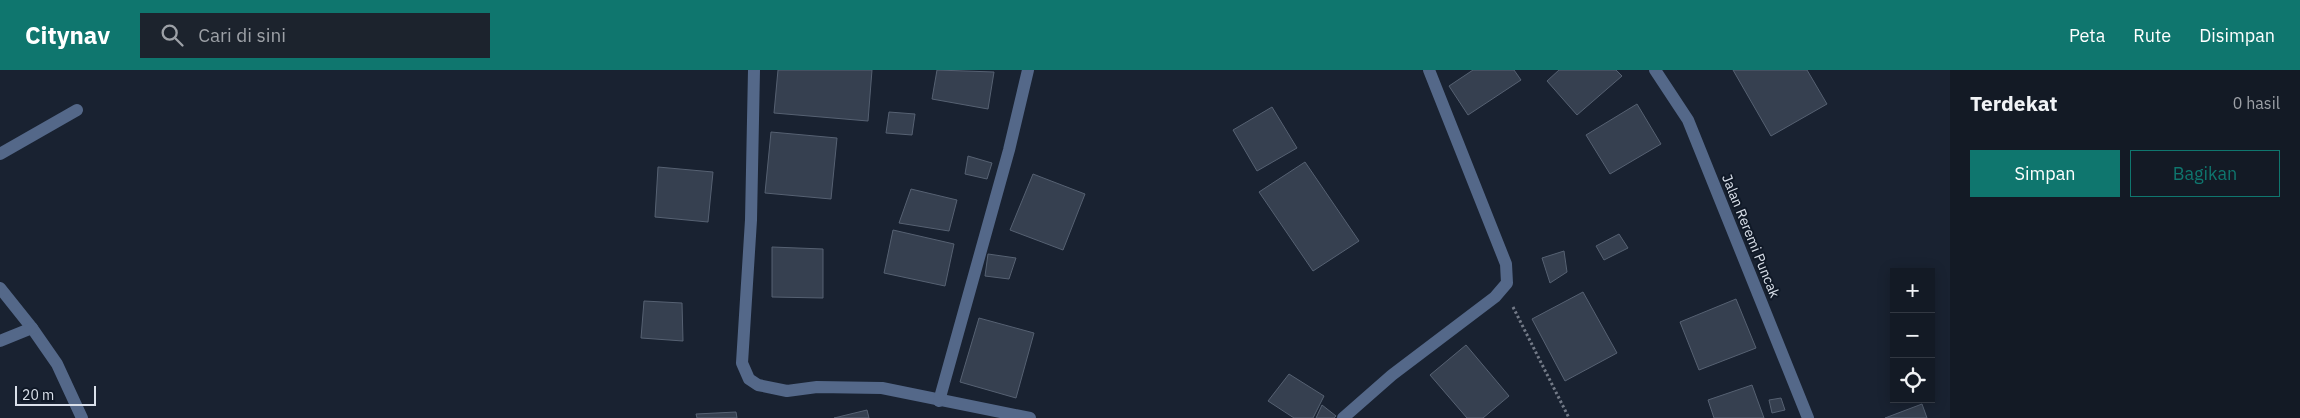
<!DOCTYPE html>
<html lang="id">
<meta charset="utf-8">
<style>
body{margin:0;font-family:"IBM Plex Sans",sans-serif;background:#1c232d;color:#f1f3f6}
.controls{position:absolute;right:15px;bottom:15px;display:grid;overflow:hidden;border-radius:0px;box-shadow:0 2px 12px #0003}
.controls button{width:45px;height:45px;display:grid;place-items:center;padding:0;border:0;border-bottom:1px solid #323842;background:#131a25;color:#f1f3f6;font:25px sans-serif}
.scale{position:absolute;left:15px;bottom:12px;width:81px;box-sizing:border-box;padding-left:5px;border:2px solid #dae0ea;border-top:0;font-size:14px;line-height:18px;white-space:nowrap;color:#dae0ea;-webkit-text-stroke:4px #101927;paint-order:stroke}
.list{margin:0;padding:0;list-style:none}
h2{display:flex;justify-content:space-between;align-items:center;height:65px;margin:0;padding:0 20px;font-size:21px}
h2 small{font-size:16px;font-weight:400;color:#9da1a7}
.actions{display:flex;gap:10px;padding:15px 20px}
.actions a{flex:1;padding:11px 0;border:1px solid #0f766e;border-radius:0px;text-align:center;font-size:18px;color:#0f766e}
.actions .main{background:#0f766e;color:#fff}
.icon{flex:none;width:28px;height:28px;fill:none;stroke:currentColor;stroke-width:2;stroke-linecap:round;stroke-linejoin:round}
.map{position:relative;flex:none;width:1950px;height:348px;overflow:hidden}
header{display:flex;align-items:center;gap:30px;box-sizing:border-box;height:70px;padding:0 25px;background:#0f766e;color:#fff}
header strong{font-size:24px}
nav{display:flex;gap:28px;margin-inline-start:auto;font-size:18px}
.search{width:350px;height:45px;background:#1c232d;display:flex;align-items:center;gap:12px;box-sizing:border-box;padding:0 18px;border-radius:0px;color:#9da1a7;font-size:19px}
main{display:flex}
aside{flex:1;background:#131a25}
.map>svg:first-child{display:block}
.building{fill:#364050;stroke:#566172}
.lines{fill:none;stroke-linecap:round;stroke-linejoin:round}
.path{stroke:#737a87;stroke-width:3;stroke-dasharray:2.5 2.5;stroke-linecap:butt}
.minor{stroke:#546889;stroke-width:12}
.labels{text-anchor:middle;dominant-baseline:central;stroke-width:4;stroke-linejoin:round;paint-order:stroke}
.street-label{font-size:14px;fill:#dae0ea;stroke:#101927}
</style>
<header>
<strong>Citynav</strong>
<div class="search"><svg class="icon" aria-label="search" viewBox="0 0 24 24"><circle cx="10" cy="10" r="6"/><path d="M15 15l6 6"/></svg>Cari di sini</div>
<nav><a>Peta</a><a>Rute</a><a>Disimpan</a></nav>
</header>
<main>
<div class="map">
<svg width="1950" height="348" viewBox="0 0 1950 348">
<rect width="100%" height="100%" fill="#192231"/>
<!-- building -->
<g class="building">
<path d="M778,0H872L868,51L774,43Z"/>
<path d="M937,0L994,2L988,39L932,29Z"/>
<path d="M1473,0H1514L1521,10L1468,45L1449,16Z"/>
<path d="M1559,0H1616L1622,6L1577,45L1547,11Z"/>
<path d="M1733,0H1807L1827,34L1771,66Z"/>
<path d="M1637,34L1661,74L1610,104L1586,65Z"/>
<path d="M1272,37L1297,78L1257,101L1233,60Z"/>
<path d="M889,42L915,44L912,65L886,63Z"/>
<path d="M771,62L837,68L831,129L765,123Z"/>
<path d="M968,86L992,93L987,109L965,104Z"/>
<path d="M1305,92L1359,171L1313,201L1259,122Z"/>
<path d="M658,97L713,102L708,152L655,147Z"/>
<path d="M1033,104L1085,124L1063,180L1010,160Z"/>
<path d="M911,119L957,130L949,161L899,153Z"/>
<path d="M893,160L954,174L945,216L884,203Z"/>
<path d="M1619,164L1628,178L1604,190L1596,176Z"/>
<path d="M772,177L823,179V228L772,227Z"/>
<path d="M1564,181L1567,202L1550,213L1542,188Z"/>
<path d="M988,184L1016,188L1009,209L985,206Z"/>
<path d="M1583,222L1617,283L1565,311L1532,249Z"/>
<path d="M1736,229L1756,278L1699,300L1680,252Z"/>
<path d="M644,231L682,233L683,271L641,268Z"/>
<path d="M979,248L1034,263L1016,328L960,312Z"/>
<path d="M1466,275L1509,326L1483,348H1467L1430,305Z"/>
<path d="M1289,304L1324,326L1313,348H1294L1268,331Z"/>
<path d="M1752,315L1764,348H1714L1708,330Z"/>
<path d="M1781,328L1785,340L1772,343L1769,330Z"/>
<path d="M1922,334L1927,348H1885Z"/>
<path d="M1322,335L1336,346L1334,348H1316Z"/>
<path d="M867,340L869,348H834Z"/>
<path d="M736,342L737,348H697L696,344Z"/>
</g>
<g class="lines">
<!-- path -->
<path class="path" d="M1513,237L1569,348"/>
<!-- minor -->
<g class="minor">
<path d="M754,0L751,150L742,293L749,309L758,315L787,321L817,317L882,318L1030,348"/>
<path d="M1655,0L1688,50L1808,348"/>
<path d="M0,84L77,40"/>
<path d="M0,218L32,258L57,294L82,348"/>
<path d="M0,271L32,258"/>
<path d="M939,331L1009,80L1028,0"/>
<path d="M1343,348L1392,305L1495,227L1507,213L1506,194L1429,0"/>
</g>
</g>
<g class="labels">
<!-- street labels -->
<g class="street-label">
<text transform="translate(1751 166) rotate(68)">Jalan Reremi Puncak</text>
</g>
</g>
</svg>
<div class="controls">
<button>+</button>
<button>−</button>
<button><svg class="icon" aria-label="locate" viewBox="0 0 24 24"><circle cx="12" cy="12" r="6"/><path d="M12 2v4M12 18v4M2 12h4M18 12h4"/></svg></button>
</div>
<div class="scale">20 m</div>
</div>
<aside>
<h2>Terdekat<small>0 hasil</small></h2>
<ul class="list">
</ul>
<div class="actions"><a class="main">Simpan</a><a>Bagikan</a></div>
</aside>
</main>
